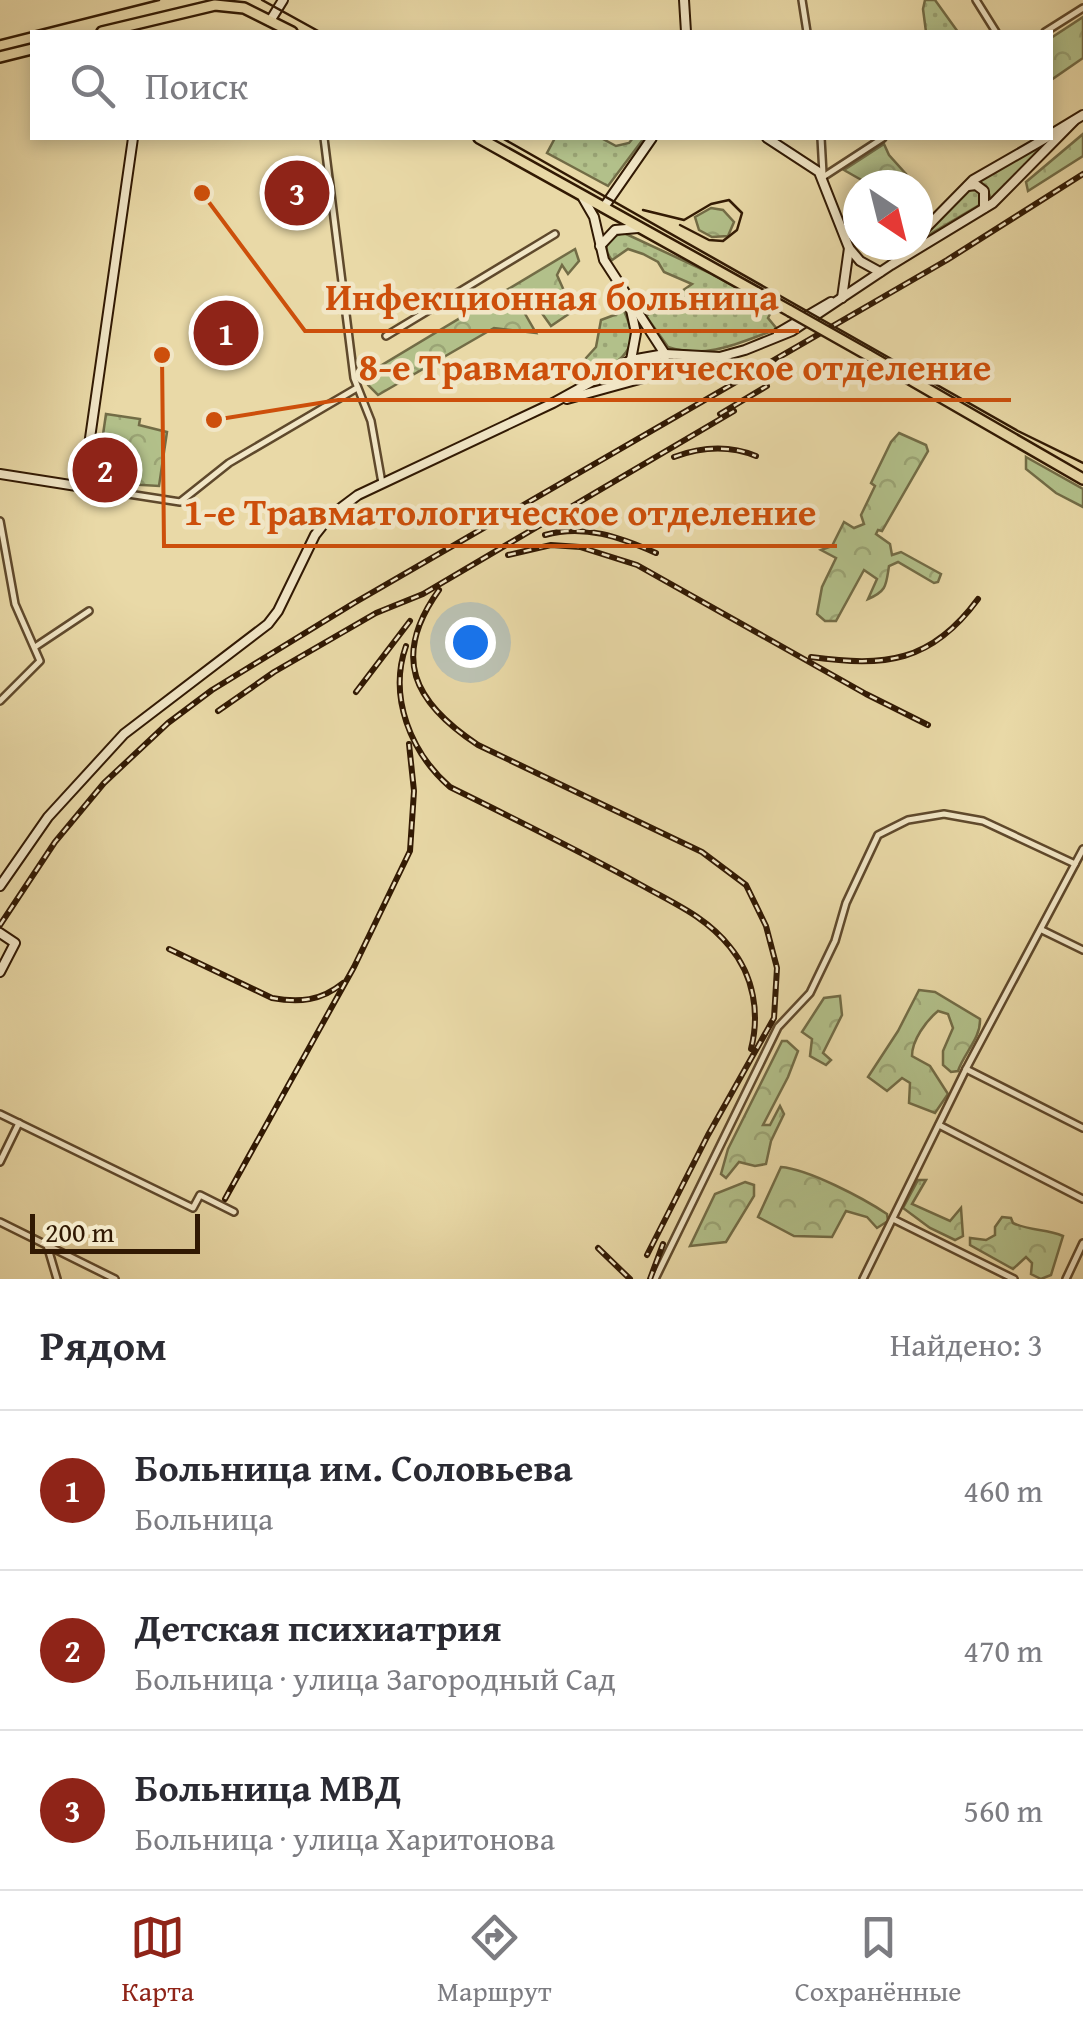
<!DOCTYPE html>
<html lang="ru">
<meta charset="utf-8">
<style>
body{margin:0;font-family:"Gentium Book Plus",serif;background:#f7f7f7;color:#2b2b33}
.compass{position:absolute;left:843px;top:170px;width:90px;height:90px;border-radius:50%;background:#fff;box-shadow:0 5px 15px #0003;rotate:145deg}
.scale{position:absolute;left:30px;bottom:25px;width:170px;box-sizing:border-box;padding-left:10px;border:5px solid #311903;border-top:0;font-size:28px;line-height:35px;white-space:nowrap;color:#311903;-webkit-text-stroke:8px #f1e6c6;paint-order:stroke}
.you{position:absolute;left:470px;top:642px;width:35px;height:35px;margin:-25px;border:8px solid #fff;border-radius:50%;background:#1a73e8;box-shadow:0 0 0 15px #1a73e833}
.badge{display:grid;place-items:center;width:65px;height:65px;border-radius:50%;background:#8f2418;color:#fff;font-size:32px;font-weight:700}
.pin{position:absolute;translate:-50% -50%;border:5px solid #fff;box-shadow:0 2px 10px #0006}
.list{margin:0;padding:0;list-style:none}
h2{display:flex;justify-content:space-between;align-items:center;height:130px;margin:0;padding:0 40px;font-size:42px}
h2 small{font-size:32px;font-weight:400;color:#7c7c81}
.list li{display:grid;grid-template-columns:65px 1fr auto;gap:30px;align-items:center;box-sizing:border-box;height:160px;padding:0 40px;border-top:2px solid #e1e1e2}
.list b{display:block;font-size:38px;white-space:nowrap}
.list p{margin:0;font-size:32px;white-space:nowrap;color:#7c7c81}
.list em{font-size:32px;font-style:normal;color:#7c7c81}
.icon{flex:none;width:55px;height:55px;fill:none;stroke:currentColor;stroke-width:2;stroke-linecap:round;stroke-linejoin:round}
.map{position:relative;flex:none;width:1083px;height:1279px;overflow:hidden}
.search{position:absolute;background:#fff;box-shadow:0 5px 15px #0003;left:30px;right:30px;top:30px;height:110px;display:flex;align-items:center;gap:25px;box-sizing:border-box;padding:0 35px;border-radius:0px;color:#7c7c81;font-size:38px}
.sheet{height:610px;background:#fff}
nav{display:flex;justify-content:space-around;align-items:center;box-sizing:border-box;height:140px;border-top:2px solid #e1e1e2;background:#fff;font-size:28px;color:#7c7c81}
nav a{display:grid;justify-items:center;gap:5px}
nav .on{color:#8f2418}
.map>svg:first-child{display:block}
.grass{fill:url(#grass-dots);stroke:#726c46;stroke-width:2.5}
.forest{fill:url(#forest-crowns);stroke:#726c46;stroke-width:2.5}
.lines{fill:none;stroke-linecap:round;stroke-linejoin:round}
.street-casing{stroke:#5f492c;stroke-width:10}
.secondary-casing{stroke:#311903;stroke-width:12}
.primary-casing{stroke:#311903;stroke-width:14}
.street{stroke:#f1e6c6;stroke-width:5}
.secondary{stroke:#f1e6c6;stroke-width:8}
.primary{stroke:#e9d9a7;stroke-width:9}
.tram{stroke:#311903;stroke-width:2.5}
.rail-casing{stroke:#311903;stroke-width:6}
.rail{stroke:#f1e6c6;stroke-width:2.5;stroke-dasharray:8;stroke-linecap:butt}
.primary-bridge-casing{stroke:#311903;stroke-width:14;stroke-linecap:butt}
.primary-bridge{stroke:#e9d9a7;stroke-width:9}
.leader{fill:none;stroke:#cd4f0b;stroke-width:4}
.callout-dot{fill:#cd4f0b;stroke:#f1e6c6;stroke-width:4}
.callout-label{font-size:38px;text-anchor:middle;font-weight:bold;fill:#cd4f0b;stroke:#f1e6c6;stroke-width:9;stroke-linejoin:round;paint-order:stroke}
</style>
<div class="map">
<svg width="1083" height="1279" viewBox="0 0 1083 1279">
<defs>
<pattern id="grass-dots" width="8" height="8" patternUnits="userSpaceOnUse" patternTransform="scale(2.5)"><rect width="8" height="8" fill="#b2c08a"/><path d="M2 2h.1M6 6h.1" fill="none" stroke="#9aa475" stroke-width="1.8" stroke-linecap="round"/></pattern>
<pattern id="forest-crowns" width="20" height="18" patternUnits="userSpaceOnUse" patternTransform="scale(2.5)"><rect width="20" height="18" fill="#b2c08a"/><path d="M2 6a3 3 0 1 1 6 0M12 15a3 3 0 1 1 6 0" fill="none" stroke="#9aa475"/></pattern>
</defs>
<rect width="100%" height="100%" fill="#e9d9a7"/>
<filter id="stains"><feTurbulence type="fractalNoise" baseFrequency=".002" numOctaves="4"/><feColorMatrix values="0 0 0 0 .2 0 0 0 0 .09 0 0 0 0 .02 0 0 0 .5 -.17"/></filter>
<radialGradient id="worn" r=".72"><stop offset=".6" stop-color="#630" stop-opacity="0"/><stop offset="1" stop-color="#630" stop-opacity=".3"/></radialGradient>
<!-- grass -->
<g class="grass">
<path d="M925,0H935L958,32H926L923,9Z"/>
<path d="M555,138H601L616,146L629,143L633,138H644L608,186L547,153Z"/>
<path d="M1047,142L995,196L991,199L986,186L977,180Z"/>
<path d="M967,189H976L982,194L981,204L920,240Z"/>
<path d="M624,233L710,273L773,308L768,318L777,329C741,342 707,360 668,347L646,316L692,284L664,272L658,262L643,254L628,249L612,260C601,247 608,236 624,233Z"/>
<path d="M619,301C633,327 640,349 610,366C600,371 591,377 580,380L586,358L596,347L601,320L617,314L612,303Z"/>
</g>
<!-- forest -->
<g class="forest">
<path d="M1083,17V58L1051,80V38Z"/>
<path d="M1083,134V156L1028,191L1026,182Z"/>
<path d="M884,144L889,155L906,174C878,192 870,185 844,170Z"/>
<path d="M711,208L723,210L734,222L728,236L712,237L699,230L695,217Z"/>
<path d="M575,249L579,261L568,274L562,265L557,275L573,311L551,326L536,305L524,312L536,333L494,328L378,395L368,385L367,374Z"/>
<path d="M106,414L140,419L139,425L167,432L159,486L126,484V462L100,455Z"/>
<path d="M899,433L926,445L928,451L882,531L878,530L876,534L890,544L892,555L901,552L941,574L938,582L934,583L898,562L889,566C886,585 887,591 868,599L877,579L864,570L836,621H825L817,614L822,587L836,558L821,550L832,546L844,522L854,528L864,524L861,515L875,486L871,483L891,442Z"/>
<path d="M1026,457L1083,489V507L1056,493L1026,469Z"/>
<path d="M919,990L935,992L980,1019C981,1038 964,1053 958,1071L951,1072L943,1065V1051L953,1028L948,1014L938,1011C926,1021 912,1040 912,1056L930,1066L948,1094L935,1113L909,1103L910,1083L902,1078L887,1091L868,1077L898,1031Z"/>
<path d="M840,996L842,1015L823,1053L831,1060L826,1065L810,1056L812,1039L802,1032L824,998Z"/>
<path d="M782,1041H787L798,1051L788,1077L763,1125H770L780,1106L784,1114L771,1141L766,1164L755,1166L739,1162L726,1178L721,1174L728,1149Z"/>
<path d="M781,1167C808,1169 863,1198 887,1214L888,1221L877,1228L867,1217L846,1211L832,1237L794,1236L758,1217Z"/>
<path d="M918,1180H926L912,1204L950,1221L961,1208L963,1236L955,1240L930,1228L903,1208Z"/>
<path d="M745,1182L754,1185V1196L726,1242L690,1246L715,1194Z"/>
<path d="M1002,1217L1011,1218L1013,1223C1030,1231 1046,1229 1063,1236L1051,1275L1041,1279L1031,1274L1032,1263L1026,1257L1013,1269L970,1245V1238L986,1240L995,1235V1227Z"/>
</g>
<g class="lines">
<defs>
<g id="street">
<path d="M802,0L807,32"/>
<path d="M976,0L996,32"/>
<path d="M1045,32L1083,8"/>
<path d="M324,138L354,378L371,421L382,483"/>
<path d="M821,138L823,174"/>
<path d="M823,177L883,138"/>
<path d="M386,336L555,234"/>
<path d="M83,487L180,502L229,463L357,388"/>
<path d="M0,521L15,604L40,661L0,701"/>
<path d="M35,647L89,611"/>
<path d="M1042,930L1083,950"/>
<path d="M966,1069L1083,1128"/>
<path d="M0,1114L193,1208L200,1195L234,1212"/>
<path d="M939,1125L1083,1199"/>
<path d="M0,1162L19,1123"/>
<path d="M893,1219L1014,1279"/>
<path d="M0,1222L115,1279"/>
<path d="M47,1245L57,1279"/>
<path d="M655,1279L778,1027L810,993L835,941L846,903L878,835L908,820L944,814L983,821L1075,864"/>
<path d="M863,1279L966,1069L1083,849"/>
<path d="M1066,1279L1083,1243"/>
</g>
<g id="secondary">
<path d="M684,0L686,32"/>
<path d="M270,21L283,0"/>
<path d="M1050,135L1083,115"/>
<path d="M767,138L819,172L849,248L860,261L880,272"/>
<path d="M968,186L976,185L984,191V208"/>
<path d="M583,198L594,217L604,260L665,354L664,367L658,373"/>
<path d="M604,207L652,138"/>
<path d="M918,236L973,180L1046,138"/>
<path d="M600,246L615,230L638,228"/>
<path d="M842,298L849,248"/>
<path d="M778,333L831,302"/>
<path d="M631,360L636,333L631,310"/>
<path d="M567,399L745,350L792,331L891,265L993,203L1074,121"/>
<path d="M0,474L83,487L133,138"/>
<path d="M0,886L48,817L124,734L268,624L278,611L315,535L330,516L358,495L553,403L631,360L665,354L720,357"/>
<path d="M0,933L15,943L0,972"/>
</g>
<g id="primary">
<path d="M102,32L215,5L244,8L292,32"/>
<path d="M0,57L32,49"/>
<path d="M479,138L790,311"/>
<path d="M868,355L1083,479"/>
</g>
</defs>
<!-- street casing -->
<use href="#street" class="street-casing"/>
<!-- secondary casing -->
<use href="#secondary" class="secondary-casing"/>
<!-- primary casing -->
<use href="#primary" class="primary-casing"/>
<!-- street -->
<use href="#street" class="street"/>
<!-- secondary -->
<use href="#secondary" class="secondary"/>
<!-- primary -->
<use href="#primary" class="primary"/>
<!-- tram -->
<g class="tram">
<path d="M262,0L320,32"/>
<path d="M0,40L159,0"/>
<path d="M502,138L1018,431L1083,463"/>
<path d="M643,210L684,220L711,204L729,200L742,213L737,230L723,241L709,240L680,225"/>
</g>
<defs>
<g id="rail">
<path d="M720,414L767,386"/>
<path d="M674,457C701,447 729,445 756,456"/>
<path d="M545,535C584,524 620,537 656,553"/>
<path d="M508,555L551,545L580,547L637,565L866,694L928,725"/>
<path d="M439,590C391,657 413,702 478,745L702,852L746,885L766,926L777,968L774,1018L708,1135L647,1255"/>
<path d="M406,646C388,697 411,753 450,787C515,819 580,851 643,886C675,904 706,917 730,947C754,976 760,1014 751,1049"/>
<path d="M811,657C885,667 931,663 978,599"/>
<path d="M356,692L410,621"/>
<path d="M218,711L274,672L376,613L423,594L734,411"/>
<path d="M0,925L55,842L104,783L168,723L212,690L354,603L947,260L1083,174"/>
<path d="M169,949L272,998C299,1003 321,1001 343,983"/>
<path d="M225,1199L354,967L410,851L414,791L409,744"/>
<path d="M598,1248L630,1279"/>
<path d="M650,1279L663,1244"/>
</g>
</defs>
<!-- rail casing -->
<use href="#rail" class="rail-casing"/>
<!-- rail -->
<use href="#rail" class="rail"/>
<defs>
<path id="primary-bridge" d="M790,311L868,355"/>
</defs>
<!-- primary-bridge casing -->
<use href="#primary-bridge" class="primary-bridge-casing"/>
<!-- primary-bridge -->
<use href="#primary-bridge" class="primary-bridge"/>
</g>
<!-- callouts -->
<path class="leader" d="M202 193L305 331H799M214 420L338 400H1011M162 355L164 546H837"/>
<g class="callout-dot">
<circle cx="202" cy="193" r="10"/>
<circle cx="214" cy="420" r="10"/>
<circle cx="162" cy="355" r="10"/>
</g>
<g class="callout-label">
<text x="552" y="310">Инфекционная больница</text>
<text x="675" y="380">8-е Травматологическое отделение</text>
<text x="500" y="525">1-е Травматологическое отделение</text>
</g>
<rect width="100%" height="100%" filter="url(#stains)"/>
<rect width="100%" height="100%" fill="url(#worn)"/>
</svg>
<svg class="compass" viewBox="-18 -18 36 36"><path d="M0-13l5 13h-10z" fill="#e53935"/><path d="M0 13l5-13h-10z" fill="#7c7c81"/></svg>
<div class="scale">200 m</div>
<div class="you"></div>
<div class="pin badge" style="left:226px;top:333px">1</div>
<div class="pin badge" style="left:105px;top:470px">2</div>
<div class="pin badge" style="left:297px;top:193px">3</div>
<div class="search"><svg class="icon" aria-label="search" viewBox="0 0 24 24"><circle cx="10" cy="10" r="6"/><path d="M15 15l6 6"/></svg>Поиск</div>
</div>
<section class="sheet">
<h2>Рядом<small>Найдено: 3</small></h2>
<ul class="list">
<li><span class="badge">1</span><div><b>Больница им. Соловьева</b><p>Больница</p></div><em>460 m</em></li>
<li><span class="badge">2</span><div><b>Детская психиатрия</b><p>Больница · улица Загородный Сад</p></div><em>470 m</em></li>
<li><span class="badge">3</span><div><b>Больница МВД</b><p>Больница · улица Харитонова</p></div><em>560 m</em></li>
</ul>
</section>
<nav>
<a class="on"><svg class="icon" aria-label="map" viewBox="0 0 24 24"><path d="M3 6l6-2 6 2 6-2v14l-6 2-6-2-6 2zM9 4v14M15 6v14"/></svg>Карта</a>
<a><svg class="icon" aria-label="directions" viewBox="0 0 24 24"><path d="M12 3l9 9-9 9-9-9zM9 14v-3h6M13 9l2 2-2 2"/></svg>Маршрут</a>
<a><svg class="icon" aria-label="saved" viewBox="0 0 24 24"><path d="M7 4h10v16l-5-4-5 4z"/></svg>Сохранённые</a>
</nav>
